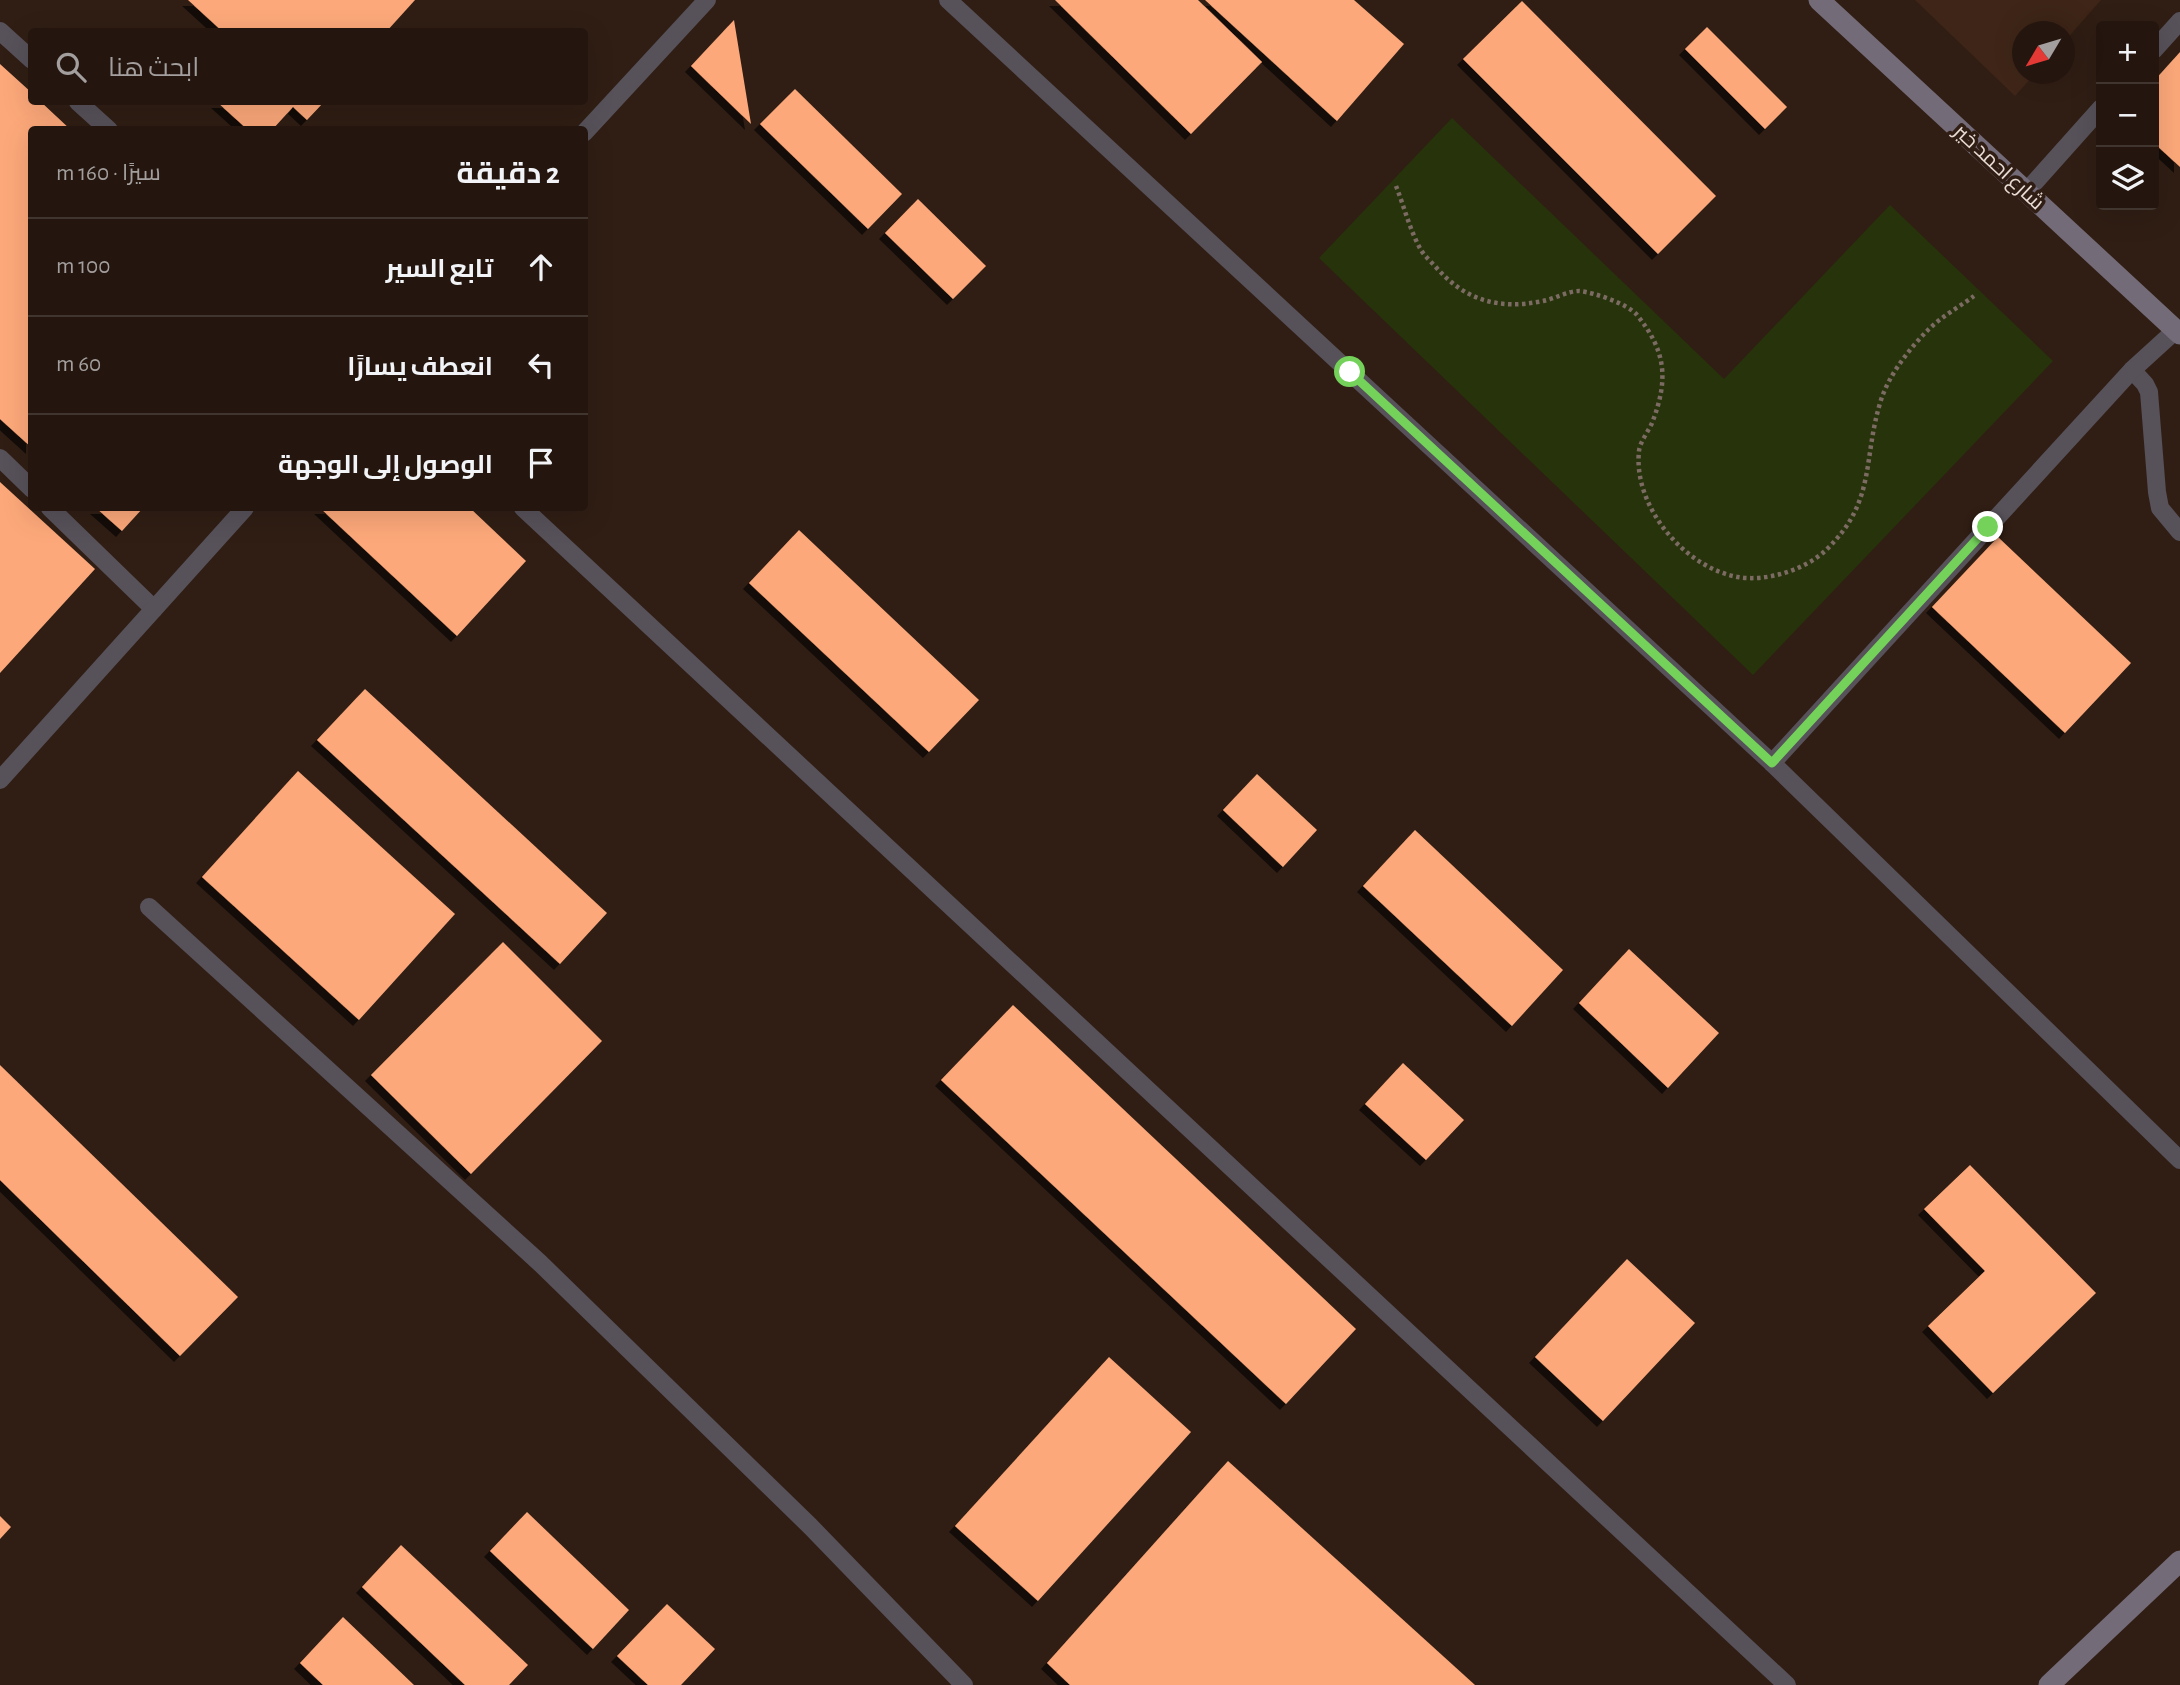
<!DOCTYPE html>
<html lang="ar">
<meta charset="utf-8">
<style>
body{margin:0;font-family:"Alegreya Sans",Cairo,sans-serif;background:#2c1f18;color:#f1f3f6;direction:rtl}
.controls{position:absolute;right:21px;top:21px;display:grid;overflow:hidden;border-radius:7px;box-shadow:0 7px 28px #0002}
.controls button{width:63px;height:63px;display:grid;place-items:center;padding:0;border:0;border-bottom:2px solid #41352f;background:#24160f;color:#f1f3f6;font:35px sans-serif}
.compass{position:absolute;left:2012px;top:21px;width:63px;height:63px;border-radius:50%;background:#24160f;box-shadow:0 7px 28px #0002;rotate:232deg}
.stop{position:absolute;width:21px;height:21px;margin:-16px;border:5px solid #74d25b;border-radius:50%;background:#fff}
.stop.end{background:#74d25b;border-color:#fff;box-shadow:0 2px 7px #0008}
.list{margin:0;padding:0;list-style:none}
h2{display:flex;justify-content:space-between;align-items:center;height:91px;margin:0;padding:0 28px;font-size:30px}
h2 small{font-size:23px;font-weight:400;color:#a39f9e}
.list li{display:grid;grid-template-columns:46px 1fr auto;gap:21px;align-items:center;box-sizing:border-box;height:98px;padding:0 28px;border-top:2px solid #41352f}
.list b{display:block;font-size:26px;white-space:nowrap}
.list em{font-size:23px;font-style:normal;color:#a39f9e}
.icon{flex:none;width:38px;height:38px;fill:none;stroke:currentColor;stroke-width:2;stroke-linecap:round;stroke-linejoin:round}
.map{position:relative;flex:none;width:2180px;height:1685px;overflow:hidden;direction:ltr}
.search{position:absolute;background:#24160f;box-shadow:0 7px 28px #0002;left:28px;top:28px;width:560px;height:77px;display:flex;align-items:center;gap:18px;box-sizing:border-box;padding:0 24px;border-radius:7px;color:#a39f9e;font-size:26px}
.panel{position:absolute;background:#24160f;box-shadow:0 7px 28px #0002;left:28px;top:126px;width:560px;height:385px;border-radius:7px;direction:rtl}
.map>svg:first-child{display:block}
.built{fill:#3e2517}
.green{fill:#27330b}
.building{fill:#fca87a;filter:url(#shadow)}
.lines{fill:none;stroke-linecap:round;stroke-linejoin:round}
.path{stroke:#7b6b62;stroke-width:4.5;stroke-dasharray:3.5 3.5;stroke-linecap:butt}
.lane{stroke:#57515a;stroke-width:18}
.secondary{stroke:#746b79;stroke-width:21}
.route{stroke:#74d25b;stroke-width:9}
.labels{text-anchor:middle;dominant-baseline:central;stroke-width:7;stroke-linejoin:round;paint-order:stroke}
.street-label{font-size:21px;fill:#e9dcd5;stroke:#301e14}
</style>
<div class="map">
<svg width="2180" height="1685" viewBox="0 0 2180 1685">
<defs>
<filter id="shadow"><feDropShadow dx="-6" dy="6" stdDeviation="0" flood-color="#0009"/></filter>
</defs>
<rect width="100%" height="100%" fill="#301e14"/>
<!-- built -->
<path class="built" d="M1915,0H2101L2065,41L2064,32H2022V74H2035L2015,96Z"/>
<!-- green -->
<path class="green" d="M1452,118L1724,379L1890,205L2053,361L1753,675L1319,258Z"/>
<!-- building -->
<g class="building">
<path d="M188,0H415L386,32H223Z"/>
<path d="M1055,0H1198L1262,62L1191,134Z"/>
<path d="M1205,0H1354L1404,44L1337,121Z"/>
<path d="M1522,1L1716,196L1658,254L1463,59Z"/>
<path d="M734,20L751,124L691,66Z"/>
<path d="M1707,27L1787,107L1765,129L1685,49Z"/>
<path d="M2180,52V167L2154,143V81Z"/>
<path d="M0,64L32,93V102H41L71,130H32V448L0,419Z"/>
<path d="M795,89L902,194L868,229L760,124Z"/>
<path d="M217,102H324L307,120L293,107L272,130H248Z"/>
<path d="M918,199L986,266L953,299L885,233Z"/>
<path d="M0,482L95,569L0,673Z"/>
<path d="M96,508H143L122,531Z"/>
<path d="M320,508H470L526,561L457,636Z"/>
<path d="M799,530L979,700L929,752L749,583Z"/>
<path d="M1998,537L2131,663L2065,733L1932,607Z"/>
<path d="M365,689L607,913L560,964L317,740Z"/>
<path d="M298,771L455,914L359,1020L202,877Z"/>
<path d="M1257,774L1317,830L1283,867L1223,810Z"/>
<path d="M1415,830L1563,970L1512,1026L1363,886Z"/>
<path d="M503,942L602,1041L471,1174L371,1075Z"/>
<path d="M1629,949L1719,1033L1668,1088L1579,1003Z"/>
<path d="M1013,1005L1356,1329L1286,1404L941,1080Z"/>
<path d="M1403,1063L1464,1120L1426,1160L1365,1104Z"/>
<path d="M0,1065L238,1297L180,1356L0,1180Z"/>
<path d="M1970,1165L2096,1293L1993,1393L1928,1326L1985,1271L1924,1209Z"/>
<path d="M1627,1259L1695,1323L1603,1421L1535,1357Z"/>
<path d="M1109,1357L1191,1432L1038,1601L955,1526Z"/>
<path d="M1228,1461L1475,1685H1070L1047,1663Z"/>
<path d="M527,1512L629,1610L593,1649L490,1551Z"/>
<path d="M0,1516L11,1527L0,1539Z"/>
<path d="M401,1545L528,1665L509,1685H465L362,1587Z"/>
<path d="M667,1604L715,1649L681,1685H648L617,1656Z"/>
<path d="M343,1617L414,1685H323L300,1663Z"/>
</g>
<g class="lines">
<!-- path -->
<path class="path" d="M1396,186C1404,206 1410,231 1421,250C1424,255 1430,261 1435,266C1465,301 1499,310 1543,301C1554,299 1568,291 1579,291C1593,292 1628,304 1637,315C1666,351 1669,379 1652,423C1648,432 1640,442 1639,451C1633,507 1685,568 1738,577C1766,582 1805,570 1826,550C1877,501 1862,460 1881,400C1889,375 1909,349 1928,330C1941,317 1959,307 1974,296"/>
<!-- lane -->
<g class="lane">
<path d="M948,0L1772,763L2180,1160"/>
<path d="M0,31L32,60"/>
<path d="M2154,50L2180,21"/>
<path d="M78,102L109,130"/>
<path d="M584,133L707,0"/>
<path d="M2026,192L2101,108"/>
<path d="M2132,370L2145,384L2149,392L2157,492L2160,508L2180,532"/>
<path d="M0,458L32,489"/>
<path d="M50,508L154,609"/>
<path d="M523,508L1787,1685"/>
<path d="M1772,763L2132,370L2176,330"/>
<path d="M0,780L245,508"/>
<path d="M149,907L540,1263L810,1526L964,1685"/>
</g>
<!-- secondary -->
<g class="secondary">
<path d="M1819,0L2180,334"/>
<path d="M2049,1685L2180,1561"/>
</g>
</g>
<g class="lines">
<!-- route -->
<path class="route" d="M1350,372L1772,763L1988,527"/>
</g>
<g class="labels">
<!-- street labels -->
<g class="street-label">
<text transform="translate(1999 167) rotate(43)">شارع احمد خير</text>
</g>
</g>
</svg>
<div class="controls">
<button>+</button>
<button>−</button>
<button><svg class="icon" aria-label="layers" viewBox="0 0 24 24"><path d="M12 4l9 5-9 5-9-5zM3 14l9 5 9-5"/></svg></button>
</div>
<svg class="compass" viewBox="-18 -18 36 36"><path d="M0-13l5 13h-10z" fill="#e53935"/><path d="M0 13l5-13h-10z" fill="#a39f9e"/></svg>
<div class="stop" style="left:1350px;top:372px"></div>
<div class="stop end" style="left:1988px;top:527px"></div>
<div class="search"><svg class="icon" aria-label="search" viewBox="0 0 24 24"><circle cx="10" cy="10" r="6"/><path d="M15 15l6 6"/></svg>ابحث هنا</div>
<section class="panel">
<h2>2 دقيقة<small>سيرًا · 160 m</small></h2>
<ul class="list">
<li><svg class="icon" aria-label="ahead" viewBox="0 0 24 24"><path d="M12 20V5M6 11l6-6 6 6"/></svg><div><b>تابع السير</b></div><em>100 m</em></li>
<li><svg class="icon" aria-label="left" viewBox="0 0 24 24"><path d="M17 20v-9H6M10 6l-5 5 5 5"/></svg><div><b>انعطف يسارًا</b></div><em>60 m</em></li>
<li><svg class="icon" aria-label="arrive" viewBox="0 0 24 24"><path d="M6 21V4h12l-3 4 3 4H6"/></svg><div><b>الوصول إلى الوجهة</b></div></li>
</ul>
</section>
</div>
